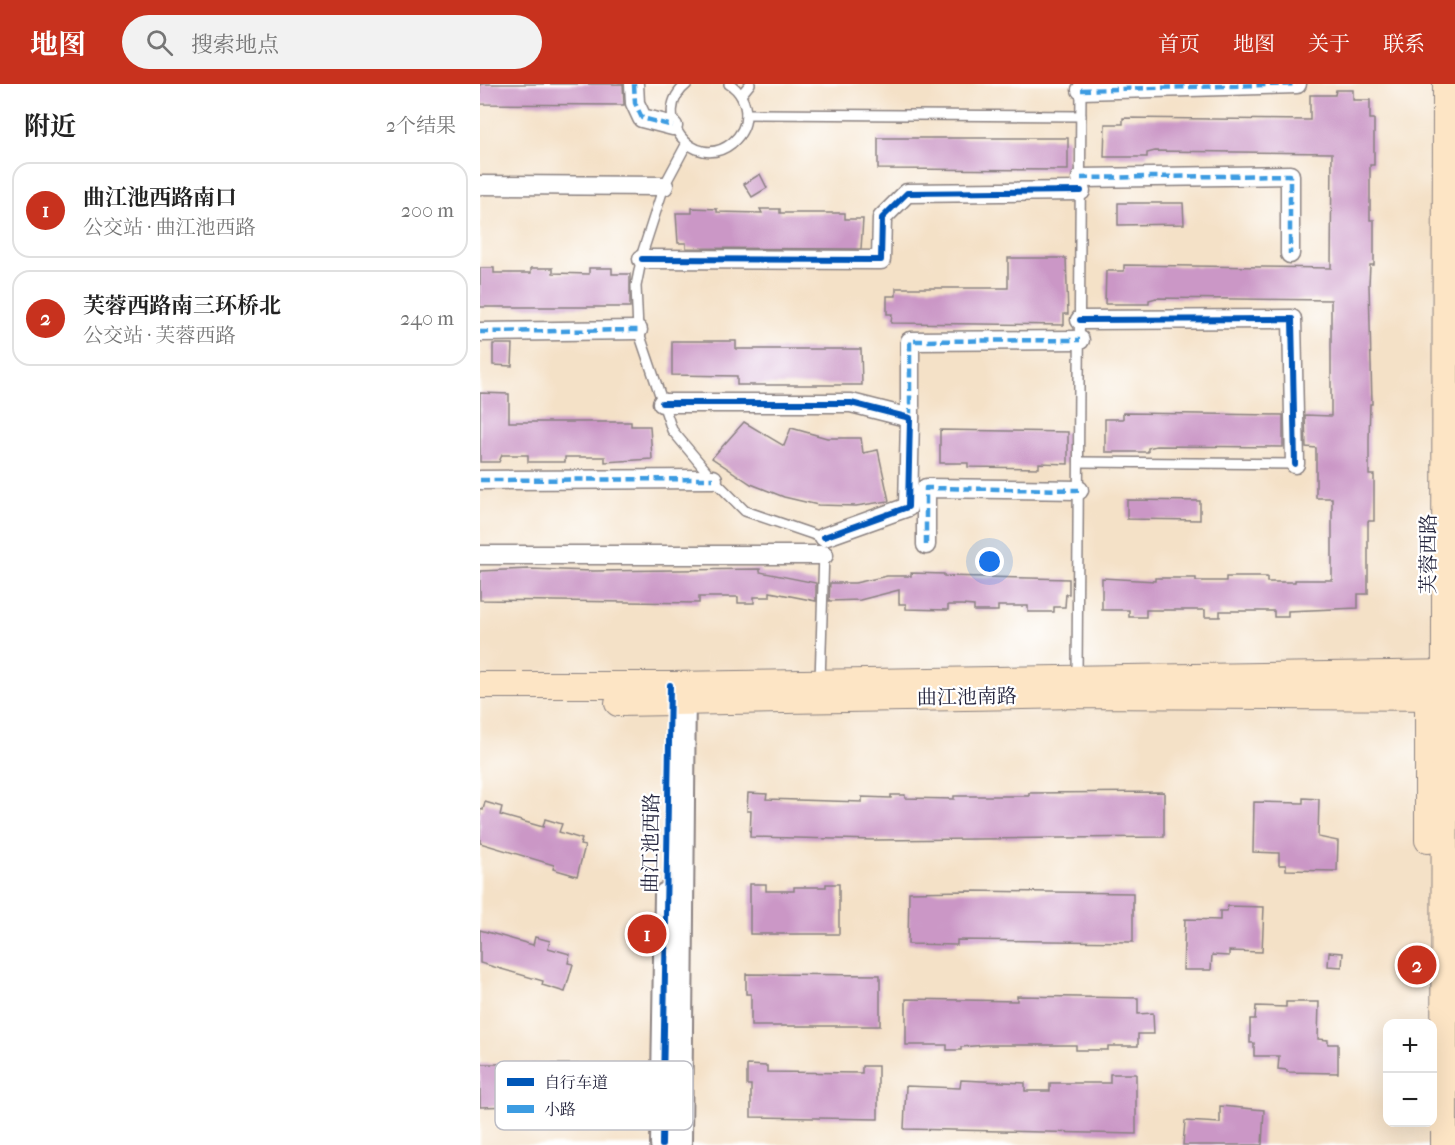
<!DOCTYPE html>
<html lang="zh">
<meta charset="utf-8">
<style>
body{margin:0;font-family:"IM FELL French Canon","Noto Serif SC",serif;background:#f2f2f2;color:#222}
.controls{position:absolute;right:18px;bottom:18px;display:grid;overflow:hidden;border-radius:12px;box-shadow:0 6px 24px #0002}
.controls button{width:54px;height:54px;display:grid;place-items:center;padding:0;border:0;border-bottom:2px solid #e0e0e0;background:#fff;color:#222;font:30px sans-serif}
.you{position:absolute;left:510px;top:478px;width:21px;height:21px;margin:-15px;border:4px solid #fff;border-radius:50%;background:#1a73e8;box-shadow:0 0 0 9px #1a73e833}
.badge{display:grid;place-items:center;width:39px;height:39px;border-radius:50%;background:#c8321e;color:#fff;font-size:20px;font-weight:700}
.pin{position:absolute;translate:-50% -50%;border:3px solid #fff;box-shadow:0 2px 6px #0006}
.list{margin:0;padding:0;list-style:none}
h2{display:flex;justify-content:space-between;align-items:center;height:78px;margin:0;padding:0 24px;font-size:26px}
h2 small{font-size:20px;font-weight:400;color:#767676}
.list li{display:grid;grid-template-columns:39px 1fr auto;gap:18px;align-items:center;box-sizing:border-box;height:96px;margin:0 12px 12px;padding:0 12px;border:2px solid #e0e0e0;border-radius:18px}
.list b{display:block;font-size:22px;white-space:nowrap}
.list p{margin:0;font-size:20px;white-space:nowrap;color:#767676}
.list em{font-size:20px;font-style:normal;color:#767676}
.icon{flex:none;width:33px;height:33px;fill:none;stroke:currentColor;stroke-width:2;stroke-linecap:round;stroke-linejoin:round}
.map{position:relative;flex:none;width:975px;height:1061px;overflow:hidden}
header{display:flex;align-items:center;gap:36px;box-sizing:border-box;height:84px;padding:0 30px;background:#c8321e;color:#fff}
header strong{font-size:28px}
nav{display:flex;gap:33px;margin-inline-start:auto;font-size:21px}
.search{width:420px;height:54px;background:#f2f2f2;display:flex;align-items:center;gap:15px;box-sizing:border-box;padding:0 21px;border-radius:33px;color:#767676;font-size:22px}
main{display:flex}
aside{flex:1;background:#fff}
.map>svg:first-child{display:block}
.building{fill:#cb97c6}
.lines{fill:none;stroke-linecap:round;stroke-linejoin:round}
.service-casing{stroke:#8b8281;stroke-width:12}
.minor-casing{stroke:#8b8281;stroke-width:21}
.tertiary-casing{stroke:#8b8281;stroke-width:26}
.secondary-casing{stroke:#8b8281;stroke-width:28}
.service{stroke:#fff;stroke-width:9}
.minor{stroke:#fff;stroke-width:18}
.tertiary{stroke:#fff;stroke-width:22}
.secondary{stroke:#fde5c5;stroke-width:26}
.quiet{stroke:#3c9ce2;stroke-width:4.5;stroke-dasharray:9 4.5;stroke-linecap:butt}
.cycleway-casing{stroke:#fff;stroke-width:10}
.cycleway{stroke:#0057b8;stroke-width:6}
.labels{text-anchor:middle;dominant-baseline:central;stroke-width:4.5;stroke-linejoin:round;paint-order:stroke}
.street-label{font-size:20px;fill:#22223b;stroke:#fff}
.key{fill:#fff;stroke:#bdbdc4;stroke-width:1.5}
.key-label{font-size:16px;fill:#22223b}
</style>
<header>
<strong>地图</strong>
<div class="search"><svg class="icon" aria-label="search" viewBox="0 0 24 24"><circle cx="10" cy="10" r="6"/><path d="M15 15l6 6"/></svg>搜索地点</div>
<nav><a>首页</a><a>地图</a><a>关于</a><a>联系</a></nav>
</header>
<main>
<aside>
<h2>附近<small>2个结果</small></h2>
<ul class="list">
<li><span class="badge">1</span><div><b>曲江池西路南口</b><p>公交站 · 曲江池西路</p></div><em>200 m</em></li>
<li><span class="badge">2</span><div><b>芙蓉西路南三环桥北</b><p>公交站 · 芙蓉西路</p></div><em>240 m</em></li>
</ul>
</aside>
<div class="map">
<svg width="975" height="1061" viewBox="0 0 975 1061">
<rect width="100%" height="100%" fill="#fff"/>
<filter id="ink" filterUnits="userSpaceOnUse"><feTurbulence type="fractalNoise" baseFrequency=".0167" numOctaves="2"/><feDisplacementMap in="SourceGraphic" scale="12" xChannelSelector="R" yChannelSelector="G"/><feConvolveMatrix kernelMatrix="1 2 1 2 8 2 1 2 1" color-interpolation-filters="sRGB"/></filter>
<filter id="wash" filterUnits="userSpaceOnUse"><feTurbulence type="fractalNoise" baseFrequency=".008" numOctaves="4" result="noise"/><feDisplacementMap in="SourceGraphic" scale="24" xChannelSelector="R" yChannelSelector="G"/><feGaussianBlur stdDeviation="1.35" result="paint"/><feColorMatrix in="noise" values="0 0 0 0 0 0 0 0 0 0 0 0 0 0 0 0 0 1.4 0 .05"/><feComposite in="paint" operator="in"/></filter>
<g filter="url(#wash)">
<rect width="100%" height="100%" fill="#f4e1c7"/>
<g id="blocks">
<!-- building -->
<g class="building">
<path d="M0,0H143L144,21L0,20Z"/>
<path d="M856,6H873V16H890V35H894V81H890V136H894V181H890L889,200L892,320H890L889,355V391H894V437H888V510H878V524L808,527V533H794V527H740V533H725V526H666V533H649V526H622V494L675,497V494H716V497H746V493H787V498H815V496H852V414H836V364L826,363L825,331L851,332V216L676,214L669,216V220H625L626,187H644V181L851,184L852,69L675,67L667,69V73H624L625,40H643V34L830,36V11H855Z"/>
<path d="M398,54H588V86L398,85Z"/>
<path d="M280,90L287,104L272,113L264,100Z"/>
<path d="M638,119H703L704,140L638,141Z"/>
<path d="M212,124L237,125V128L282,129L280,125H300V129H365V135H383L381,165L206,164V159H198L196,129H212Z"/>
<path d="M528,174H586L588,230H584V241L411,239L412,230H407V212H416V204H528Z"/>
<path d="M0,184H14V189H51V184H73V189L109,190V184H132V190H150V223H0Z"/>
<path d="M192,257H256V265H381L382,301H257V292L192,291Z"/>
<path d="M13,260H33L32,282L13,281Z"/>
<path d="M0,309L29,310V338H151V342H170L172,375L125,378V373H85V378H48V371H22L19,378H0Z"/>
<path d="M643,329L803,331V363L676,362L668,364V368H625V335H643Z"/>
<path d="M264,338L304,362L311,344L347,354H381L383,369L398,366L409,417L376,422L338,421L304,413L271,400L232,374Z"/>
<path d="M460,346L588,348V380L559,379V384L488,383V379H460Z"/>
<path d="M647,416L720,417V436L647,435Z"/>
<path d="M49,485L113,487L280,485V488L336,499V517L290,508V513H274V519H258V513H219V519L0,516V487Z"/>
<path d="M431,489L464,490V492L589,495V510H586L585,523H574V528H548V522H518V527H494V522L482,521H468V526L426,525V520H419V506L380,516L349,517L350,499H375L407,492H431Z"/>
<path d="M684,708V753L396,756L270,753L271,727H267L268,709L287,710L286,715L382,718V713L411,714V711H425V714L474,715V712H549V709Z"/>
<path d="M823,714L839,715L838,753L858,757L857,787L806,786V781H799V769L773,768L774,718L823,719Z"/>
<path d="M5,718L22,723L20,731L63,743L65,735L82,740L79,748L102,755L100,761L105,762L97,792L73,785L74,781L0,759V725L3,726Z"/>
<path d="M270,800H286V807H314V803H346V800H359V850H270Z"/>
<path d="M488,807L653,809V858L477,856V861L428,860L429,808Z"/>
<path d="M748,822L784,823L782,868L749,867V872L732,871L731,886H703L705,835L740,836V827H747Z"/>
<path d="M0,846L53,861L55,853L70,857L68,864L90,870L88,879L93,880L85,908L62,901L63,897L0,879Z"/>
<path d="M849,868L863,869L862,883L848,882Z"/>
<path d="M266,890L400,891V942H271V910H266Z"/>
<path d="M537,912L658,914V930L673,929L674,950H658V962H628V966H596V961H506L481,963V966H467V961H426V915L537,917Z"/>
<path d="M806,918H839L838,955L848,956V960H858V989L807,988V986L798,985L799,972H774V959H770V935H775L776,922L806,923Z"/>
<path d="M0,980H104V1020L0,1023Z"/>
<path d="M267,981L287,982V988L382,989V982H398V1035L271,1033V1001H267Z"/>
<path d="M630,990H656V1050L424,1045L426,1002L480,1004L481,996L545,999V1007H570V999H630Z"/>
<path d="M740,1022L784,1026L782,1061H703L705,1037L740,1039Z"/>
</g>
</g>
</g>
<g filter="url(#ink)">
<use href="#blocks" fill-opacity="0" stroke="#8b8281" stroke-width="1.5"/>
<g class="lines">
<defs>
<g id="service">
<path d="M207,0C168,30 214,90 252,59C260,52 266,42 266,31C266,19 260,6 249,0"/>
<path d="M261,11L270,0"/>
<path d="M266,30L601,32"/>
<path d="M206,61L184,102L163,167L156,202L158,246L192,346L233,395L265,427L344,454"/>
<path d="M599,378L815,380"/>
<path d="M597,593L601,5"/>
<path d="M340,597L344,468"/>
</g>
<g id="minor">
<path d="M154,0L155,19L162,34L193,42"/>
<path d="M601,6L817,0"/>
<path d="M601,94L810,91V170"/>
<path d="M0,101L184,102"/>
<path d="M162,175L401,176L402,134L427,109L601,107"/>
<path d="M600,236L812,235L815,380"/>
<path d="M0,248L158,246"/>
<path d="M182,319H371L430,334L428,423L344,453"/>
<path d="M430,334V257L600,256"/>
<path d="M0,396L233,395"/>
<path d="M446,461V404L599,406"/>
<path d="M0,471H344"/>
</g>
<g id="tertiary">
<path d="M182,1061L186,810"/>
<path d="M200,1061L204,601"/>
</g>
<g id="secondary">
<path d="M0,601H190L975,589"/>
<path d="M138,619L597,611L975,613"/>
<path d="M948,756V597"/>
<path d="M964,1061L966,0"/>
</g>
</defs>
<!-- service casing -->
<use href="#service" class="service-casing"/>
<!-- minor casing -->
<use href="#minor" class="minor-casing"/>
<!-- tertiary casing -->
<use href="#tertiary" class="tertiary-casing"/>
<!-- secondary casing -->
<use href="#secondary" class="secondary-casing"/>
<!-- service -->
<use href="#service" class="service"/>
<!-- minor -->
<use href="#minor" class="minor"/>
<!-- tertiary -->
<use href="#tertiary" class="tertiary"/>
<!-- secondary -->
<use href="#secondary" class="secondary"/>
<!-- quiet -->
<g class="quiet">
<path d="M154,0L155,19L162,34L193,42"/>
<path d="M601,6L817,0"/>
<path d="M601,94L810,91V170"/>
<path d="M0,248L158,246"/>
<path d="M430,334V257L600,256"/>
<path d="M0,396L233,395"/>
<path d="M446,461V404L599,406"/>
</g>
<defs>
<g id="cycleway">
<path d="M162,175L401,176L402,134L427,109L601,107"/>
<path d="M600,236L812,235L815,380"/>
<path d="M182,319H371L430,334L428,423L344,453"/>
<path d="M182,1061L190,601"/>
</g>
</defs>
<!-- cycleway casing -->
<use href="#cycleway" class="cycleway-casing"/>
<!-- cycleway -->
<use href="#cycleway" class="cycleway"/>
</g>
</g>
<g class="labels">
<!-- street labels -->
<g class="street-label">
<text transform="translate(948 470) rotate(-90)">芙蓉西路</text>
<text transform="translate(487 613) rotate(-1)">曲江池南路</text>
<text transform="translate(171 759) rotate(-89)">曲江池西路</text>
</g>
</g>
<!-- legend -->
<rect x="15" y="977" width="198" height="69" rx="9" class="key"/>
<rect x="27" y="994" width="27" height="8" fill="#0057b8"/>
<rect x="27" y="1021" width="27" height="8" fill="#3c9ce2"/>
<g class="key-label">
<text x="64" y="1004">自行车道</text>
<text x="64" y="1031">小路</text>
</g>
</svg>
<div class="controls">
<button>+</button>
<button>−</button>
</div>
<div class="you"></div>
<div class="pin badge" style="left:167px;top:850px">1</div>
<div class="pin badge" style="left:937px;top:881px">2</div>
</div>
</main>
